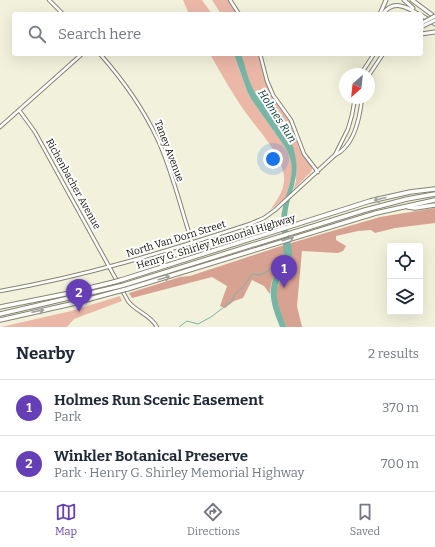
<!DOCTYPE html>
<meta charset="utf-8">
<style>
body{margin:0;font-family:Bitter,serif;background:#f2f2f3;color:#1f2937}
.controls{position:absolute;right:12px;bottom:12px;display:grid;overflow:hidden;border-radius:4px;box-shadow:0 4px 16px #0002}
.controls button{width:36px;height:36px;display:grid;place-items:center;padding:0;border:0;border-bottom:1px solid #e0e1e3;background:#fff;color:#1f2937;font:20px sans-serif}
.compass{position:absolute;left:339px;top:68px;width:36px;height:36px;border-radius:50%;background:#fff;box-shadow:0 4px 16px #0002;rotate:207deg}
.you{position:absolute;left:273px;top:159px;width:14px;height:14px;margin:-10px;border:3px solid #fff;border-radius:50%;background:#1a73e8;box-shadow:0 0 0 6px #1a73e833}
.badge{display:grid;place-items:center;width:26px;height:26px;border-radius:50%;background:#663fb7;color:#fff;font-size:13px;font-weight:700}
.pin{position:absolute;translate:-50% -33px;filter:drop-shadow(0 1px 2px #0008)}
.pin::after{content:'';position:absolute;top:21px;width:14px;height:12px;background:inherit;clip-path:polygon(0 0,100% 0,50% 100%)}
.list{margin:0;padding:0;list-style:none}
h2{display:flex;justify-content:space-between;align-items:center;height:52px;margin:0;padding:0 16px;font-size:17px}
h2 small{font-size:13px;font-weight:400;color:#747a83}
.list li{display:grid;grid-template-columns:26px 1fr auto;gap:12px;align-items:center;box-sizing:border-box;height:56px;padding:0 16px;border-top:1px solid #e0e1e3}
.list b{display:block;font-size:15px;white-space:nowrap}
.list p{margin:0;font-size:13px;white-space:nowrap;color:#747a83}
.list em{font-size:13px;font-style:normal;color:#747a83}
.icon{flex:none;width:22px;height:22px;fill:none;stroke:currentColor;stroke-width:2;stroke-linecap:round;stroke-linejoin:round}
.map{position:relative;flex:none;width:435px;height:327px;overflow:hidden}
.search{position:absolute;background:#fff;box-shadow:0 4px 16px #0002;left:12px;right:12px;top:12px;height:44px;display:flex;align-items:center;gap:10px;box-sizing:border-box;padding:0 14px;border-radius:4px;color:#747a83;font-size:15px}
.sheet{height:164px;background:#fff}
nav{display:flex;justify-content:space-around;align-items:center;box-sizing:border-box;height:56px;border-top:1px solid #e0e1e3;background:#fff;font-size:11px;color:#747a83}
nav a{display:grid;justify-items:center;gap:2px}
nav .on{color:#663fb7}
.map>svg:first-child{display:block}
.green{fill:#ebb8a8}
.forest{fill:#d8a292}
.water{fill:#77b5a5}
.lines{fill:none;stroke-linecap:round;stroke-linejoin:round}
.stream{stroke:#77b5a5;stroke-width:1}
.secondary-casing{stroke:#858471;stroke-width:4.5}
.primary-casing{stroke:#858471;stroke-width:5}
.highway-casing{stroke:#858471;stroke-width:5.5}
.secondary{stroke:#fff;stroke-width:2.5}
.primary{stroke:#fff;stroke-width:3}
.highway{stroke:#fff;stroke-width:3.5}
.primary-bridge-casing{stroke:#858471;stroke-width:5;stroke-linecap:butt}
.highway-bridge-casing{stroke:#858471;stroke-width:5.5;stroke-linecap:butt}
.primary-bridge{stroke:#fff;stroke-width:3}
.highway-bridge{stroke:#fff;stroke-width:3.5}
.oneway{stroke:#a0a09d}
.labels{text-anchor:middle;dominant-baseline:central;stroke-width:4;stroke-linejoin:round;paint-order:stroke}
.street-label{font-size:10px;fill:#12120b;stroke:#fff}
.water-label{font-size:11px;font-style:italic;fill:#084136;stroke:#fff}
</style>
<div class="map">
<svg width="435" height="327" viewBox="0 0 435 327">
<rect width="100%" height="100%" fill="#f2f2dc"/>
<!-- green -->
<g class="green">
<path d="M183,0H202L212,14H189Z"/>
<path d="M212,0H228L237,14H221Z"/>
<path d="M210,54H234L247,91L251,99L290,154L292,163V176L286,197L270,210C277,200 285,190 284,177C283,157 260,132 249,117C234,97 222,75 210,54Z"/>
<path d="M241,54H259L268,87L273,99L290,122L299,148L312,168V170L310,173L293,190L296,181L292,146L289,137L271,110L256,94L249,83Z"/>
<path d="M120,296L122,301L74,319L67,327H1L71,311Z"/>
</g>
<!-- forest -->
<g class="forest">
<path d="M435,208V223L395,228L375,233L371,230L358,231L336,236V240L346,246L343,251L338,253L302,251L297,306L302,327H286L277,303L276,290L291,257V243L380,217Z"/>
<path d="M284,245C285,259 282,260 276,272C272,279 270,286 270,294L264,286L252,280L243,298L234,301L225,308L220,306L227,286L212,277L132,298L129,293L180,277L190,276Z"/>
</g>
<!-- water -->
<path class="water" d="M234,54H241C246,67 248,82 256,94C260,99 266,104 270,109C283,122 294,142 296,160C299,180 288,198 287,217C285,230 293,243 292,256C290,264 284,271 281,278C271,295 281,310 286,327H280C273,309 266,293 275,274C277,268 282,264 283,258C285,245 281,233 281,221C282,193 302,174 285,147L251,99L247,91Z"/>
<g class="lines">
<!-- stream -->
<path class="stream" d="M179,327L187,321L198,324L211,317L232,301L234,295L244,286L252,274L259,275L265,273L271,268L278,270"/>
<defs>
<g id="secondary">
<path d="M49,0L63,14"/>
<path d="M230,0L239,14"/>
<path d="M100,54C123,80 143,108 158,140C173,173 181,209 192,242"/>
<path d="M260,54L267,81L273,95L291,120L304,154L318,172"/>
<path d="M361,74L374,54"/>
<path d="M369,75L383,54"/>
<path d="M19,110L35,132L128,301C136,312 150,314 157,327"/>
<path d="M0,127L82,54"/>
<path d="M335,155L348,129L352,115L355,98"/>
<path d="M0,291C86,276 168,251 250,224L264,218L275,210L335,155C354,146 360,117 362,98"/>
</g>
<g id="primary">
<path d="M404,0L413,8"/>
<path d="M412,0L435,17"/>
<path d="M380,14L386,0"/>
<path d="M383,14C392,0 406,6 418,14"/>
<path d="M421,15L435,24"/>
<path d="M421,34L435,32"/>
</g>
<g id="highway">
<path d="M408,207L415,208L435,205"/>
<path d="M121,280L370,201L410,192L435,189"/>
<path d="M124,285L365,210L407,199L435,194"/>
<path d="M127,289L376,213L435,200"/>
<path d="M0,307L65,294L114,282"/>
<path d="M0,314L116,287"/>
<path d="M0,320L71,304L119,291"/>
</g>
</defs>
<!-- secondary casing -->
<use href="#secondary" class="secondary-casing"/>
<!-- primary casing -->
<use href="#primary" class="primary-casing"/>
<!-- highway casing -->
<use href="#highway" class="highway-casing"/>
<!-- secondary -->
<use href="#secondary" class="secondary"/>
<!-- primary -->
<use href="#primary" class="primary"/>
<!-- highway -->
<use href="#highway" class="highway"/>
<defs>
<g id="primary-bridge">
<path d="M422,23L435,16"/>
<path d="M423,26L435,20"/>
</g>
<g id="highway-bridge">
<path d="M114,282L121,280"/>
<path d="M116,287L124,285"/>
<path d="M119,291L127,289"/>
</g>
</defs>
<!-- primary-bridge casing -->
<use href="#primary-bridge" class="primary-bridge-casing"/>
<!-- highway-bridge casing -->
<use href="#highway-bridge" class="highway-bridge-casing"/>
<!-- primary-bridge -->
<use href="#primary-bridge" class="primary-bridge"/>
<!-- highway-bridge -->
<use href="#highway-bridge" class="highway-bridge"/>
</g>
<!-- one-way arrows -->
<defs><path id="oneway-shaft" d="M-6 0H5M1.5-3L5.5 0L1.5 3" fill="none" stroke-width="1.6" stroke-linecap="round" stroke-linejoin="round"/></defs>
<g class="oneway">
<use href="#oneway-shaft" transform="translate(380 199) rotate(166)"/>
<use href="#oneway-shaft" transform="translate(288 239) rotate(-17)"/>
<use href="#oneway-shaft" transform="translate(164 278) rotate(-17)"/>
<use href="#oneway-shaft" transform="translate(38 311) rotate(-12)"/>
</g>
<g class="labels">
<!-- street labels -->
<g class="street-label">
<text transform="translate(169 151) rotate(69)">Taney Avenue</text>
<text transform="translate(73 184) rotate(61)">Richenbacher Avenue</text>
<text transform="translate(176 239) rotate(-17)">North Van Dorn Street</text>
<text transform="translate(216 242) rotate(-17)">Henry G. Shirley Memorial Highway</text>
</g>
<!-- water labels -->
<g class="water-label">
<text transform="translate(277 116) rotate(57)">Holmes Run</text>
</g>
</g>
</svg>
<div class="controls">
<button><svg class="icon" aria-label="locate" viewBox="0 0 24 24"><circle cx="12" cy="12" r="6"/><path d="M12 2v4M12 18v4M2 12h4M18 12h4"/></svg></button>
<button><svg class="icon" aria-label="layers" viewBox="0 0 24 24"><path d="M12 4l9 5-9 5-9-5zM3 14l9 5 9-5"/></svg></button>
</div>
<svg class="compass" viewBox="-18 -18 36 36"><path d="M0-13l5 13h-10z" fill="#e53935"/><path d="M0 13l5-13h-10z" fill="#747a83"/></svg>
<div class="you"></div>
<div class="pin badge" style="left:284px;top:288px">1</div>
<div class="pin badge" style="left:79px;top:312px">2</div>
<div class="search"><svg class="icon" aria-label="search" viewBox="0 0 24 24"><circle cx="10" cy="10" r="6"/><path d="M15 15l6 6"/></svg>Search here</div>
</div>
<section class="sheet">
<h2>Nearby<small>2 results</small></h2>
<ul class="list">
<li><span class="badge">1</span><div><b>Holmes Run Scenic Easement</b><p>Park</p></div><em>370 m</em></li>
<li><span class="badge">2</span><div><b>Winkler Botanical Preserve</b><p>Park · Henry G. Shirley Memorial Highway</p></div><em>700 m</em></li>
</ul>
</section>
<nav>
<a class="on"><svg class="icon" aria-label="map" viewBox="0 0 24 24"><path d="M3 6l6-2 6 2 6-2v14l-6 2-6-2-6 2zM9 4v14M15 6v14"/></svg>Map</a>
<a><svg class="icon" aria-label="directions" viewBox="0 0 24 24"><path d="M12 3l9 9-9 9-9-9zM9 14v-3h6M13 9l2 2-2 2"/></svg>Directions</a>
<a><svg class="icon" aria-label="saved" viewBox="0 0 24 24"><path d="M7 4h10v16l-5-4-5 4z"/></svg>Saved</a>
</nav>
